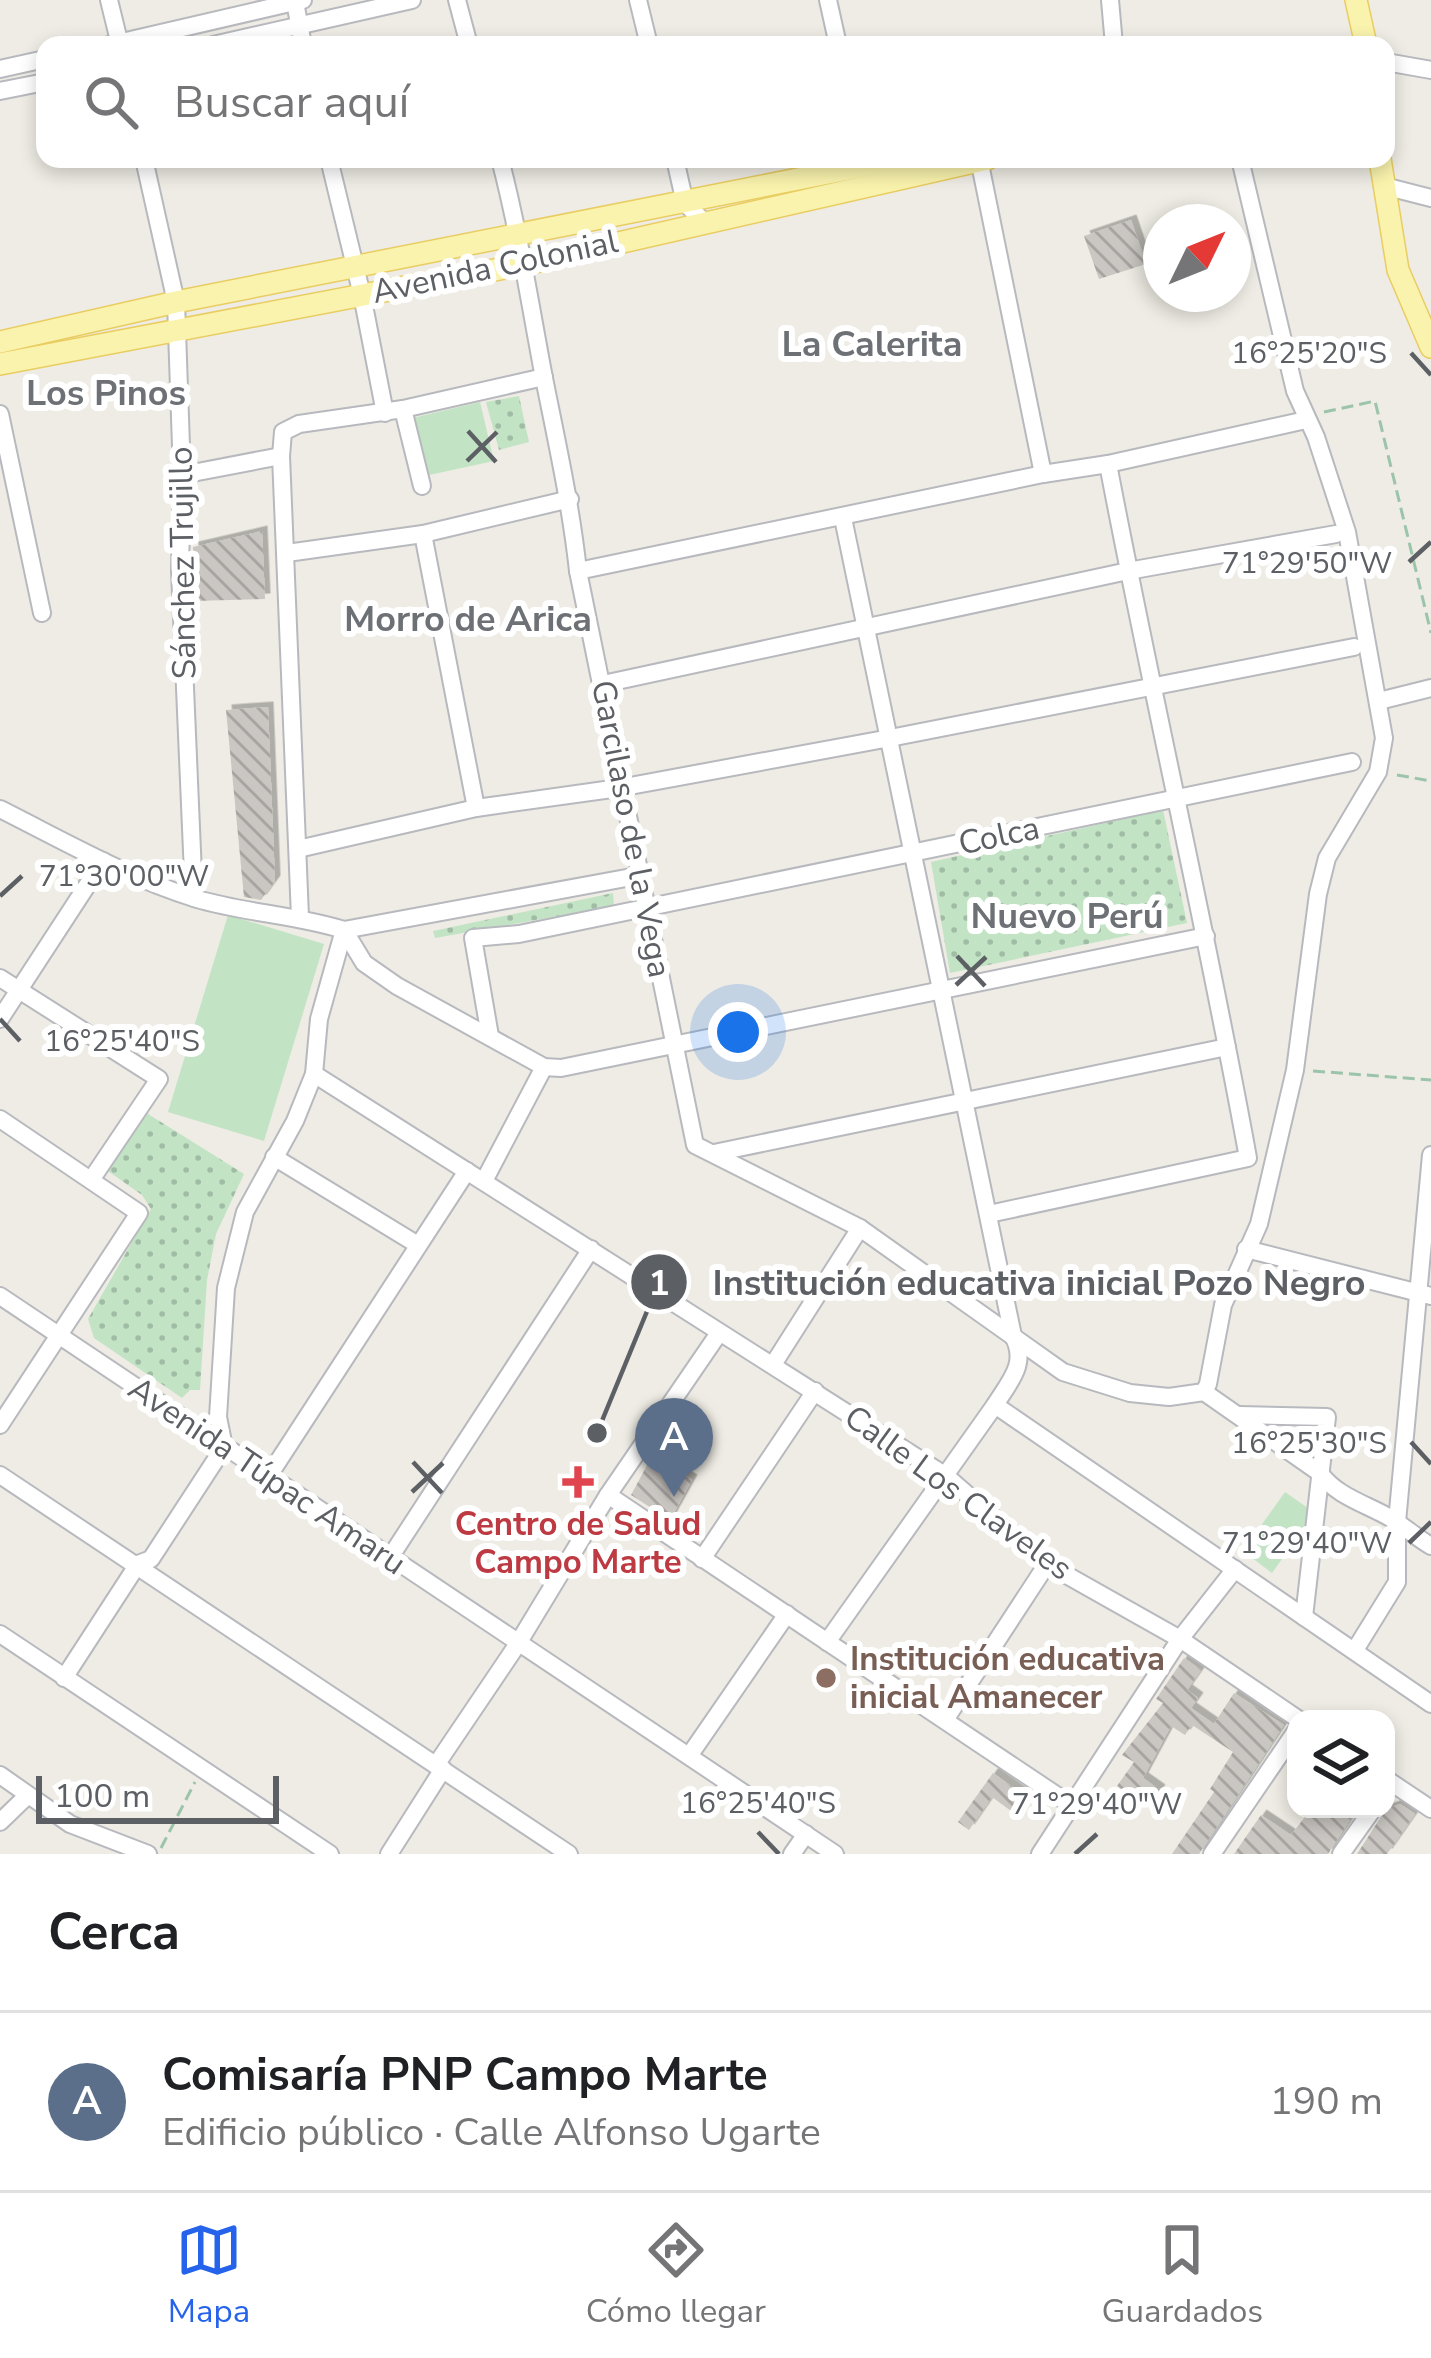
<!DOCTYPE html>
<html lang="es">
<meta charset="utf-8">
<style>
body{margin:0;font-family:"Nunito Sans",sans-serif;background:#f6f6f6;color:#202124}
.controls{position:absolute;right:36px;bottom:36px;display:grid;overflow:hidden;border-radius:24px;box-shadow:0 6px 18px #0003}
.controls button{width:108px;height:108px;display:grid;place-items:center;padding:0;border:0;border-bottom:3px solid #e0e0e0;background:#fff;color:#202124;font:60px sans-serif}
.compass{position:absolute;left:1143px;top:204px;width:108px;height:108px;border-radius:50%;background:#fff;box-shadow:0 6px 18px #0003;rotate:47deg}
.scale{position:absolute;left:36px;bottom:30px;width:243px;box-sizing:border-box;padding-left:12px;border:6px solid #5c5f64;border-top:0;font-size:33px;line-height:42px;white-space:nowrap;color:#5c5f64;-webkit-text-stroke:9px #fff;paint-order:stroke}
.you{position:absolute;left:738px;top:1032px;width:42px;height:42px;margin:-30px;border:9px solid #fff;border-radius:50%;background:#1a73e8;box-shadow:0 0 0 18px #1a73e833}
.badge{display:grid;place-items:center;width:78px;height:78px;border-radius:50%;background:#2563eb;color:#fff;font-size:39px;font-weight:700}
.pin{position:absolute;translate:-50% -99px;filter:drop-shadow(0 3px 6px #0008)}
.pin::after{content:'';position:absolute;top:63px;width:42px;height:36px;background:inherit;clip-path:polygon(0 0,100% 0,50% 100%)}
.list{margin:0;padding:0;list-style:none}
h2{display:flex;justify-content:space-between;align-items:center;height:156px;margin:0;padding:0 48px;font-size:51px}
h2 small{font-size:39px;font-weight:400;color:#757577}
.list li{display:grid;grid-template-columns:78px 1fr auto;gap:36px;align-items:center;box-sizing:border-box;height:180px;padding:0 48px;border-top:3px solid #e0e0e0}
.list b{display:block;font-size:45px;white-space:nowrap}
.list p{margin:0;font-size:39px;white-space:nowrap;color:#757577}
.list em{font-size:39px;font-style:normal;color:#757577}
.icon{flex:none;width:66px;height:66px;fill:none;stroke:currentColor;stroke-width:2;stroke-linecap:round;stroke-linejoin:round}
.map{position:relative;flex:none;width:1431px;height:1854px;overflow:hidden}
.search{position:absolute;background:#fff;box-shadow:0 6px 18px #0003;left:36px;right:36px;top:36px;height:132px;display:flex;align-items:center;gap:30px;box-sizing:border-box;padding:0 42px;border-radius:24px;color:#757577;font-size:45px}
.sheet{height:336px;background:#fff}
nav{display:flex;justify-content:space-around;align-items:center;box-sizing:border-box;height:168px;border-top:3px solid #e0e0e0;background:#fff;font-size:33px;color:#757577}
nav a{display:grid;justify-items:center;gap:6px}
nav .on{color:#2563eb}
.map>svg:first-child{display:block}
.green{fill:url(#green-dots)}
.pitch{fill:#c2e4c5}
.building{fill:url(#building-back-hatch);filter:url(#shadow)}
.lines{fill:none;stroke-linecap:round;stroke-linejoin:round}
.minor-casing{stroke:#b7b9be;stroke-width:20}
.major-casing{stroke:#e9cd62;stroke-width:24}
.path{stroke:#9cc4ab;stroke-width:3;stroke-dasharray:12 6;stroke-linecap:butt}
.minor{stroke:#fff;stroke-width:16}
.major{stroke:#faf3ad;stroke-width:21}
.ticks{fill:none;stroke:#5c5f64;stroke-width:4.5}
.health-dot{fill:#e0444e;stroke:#fff;stroke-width:4.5}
.education-dot{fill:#8d6e63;stroke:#fff;stroke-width:4.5}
.labels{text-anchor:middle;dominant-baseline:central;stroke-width:12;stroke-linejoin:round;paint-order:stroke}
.street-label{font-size:33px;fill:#5c5f64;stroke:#fff}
.health-label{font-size:33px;font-weight:bold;fill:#be3a42;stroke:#fff}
.education-label{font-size:33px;font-weight:bold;fill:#785e54;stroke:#fff;text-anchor:start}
.neighbourhood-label{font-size:36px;font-weight:bold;fill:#6d7176;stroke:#fff}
.ticks-label{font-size:30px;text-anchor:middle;fill:#5c5f64;stroke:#fff;stroke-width:12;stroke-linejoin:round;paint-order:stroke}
.leader{fill:none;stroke:#5c5f64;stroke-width:4.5}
.callout-dot{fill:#5c5f64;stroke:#fff;stroke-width:4.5}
.mark-label{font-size:36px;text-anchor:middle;font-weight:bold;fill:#fff}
.callout-label{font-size:36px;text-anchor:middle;font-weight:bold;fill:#5c5f64;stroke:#fff;stroke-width:12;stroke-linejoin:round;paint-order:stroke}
</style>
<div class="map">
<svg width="1431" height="1854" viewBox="0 0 1431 1854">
<defs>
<pattern id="green-dots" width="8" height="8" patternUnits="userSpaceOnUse" patternTransform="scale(3)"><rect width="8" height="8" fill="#c2e4c5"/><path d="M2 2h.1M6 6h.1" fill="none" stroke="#a1bca4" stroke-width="1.8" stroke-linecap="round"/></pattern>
<pattern id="building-back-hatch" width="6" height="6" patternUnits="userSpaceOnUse" patternTransform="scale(3)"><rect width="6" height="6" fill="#cac6c2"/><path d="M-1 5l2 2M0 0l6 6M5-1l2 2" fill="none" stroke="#a7a4a1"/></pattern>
<filter id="shadow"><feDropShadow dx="5.5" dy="-5.5" stdDeviation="0" flood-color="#0004"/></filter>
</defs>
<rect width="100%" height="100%" fill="#eeece4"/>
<!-- green -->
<g class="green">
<path d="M519,396L529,442L499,450L486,402Z"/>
<path d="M1163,810L1187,923L950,973L931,862Z"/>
<path d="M613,893L614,906L435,938L433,931Z"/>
<path d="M145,1112L244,1174L216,1234L207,1280L200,1390H190L182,1398L94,1338L88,1319L151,1209L142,1195L108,1171Z"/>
</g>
<!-- pitch -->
<g class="pitch">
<path d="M480,402L494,461L415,478L400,421Z"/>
<path d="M228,915L324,944L264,1141L168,1112Z"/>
<path d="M1285,1492L1315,1513L1272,1573L1243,1551Z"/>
</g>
<!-- building -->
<g class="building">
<path d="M1131,220L1146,264L1099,279L1084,236Z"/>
<path d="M262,531L265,599L194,601L193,547Z"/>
<path d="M268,707L275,881L261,900L244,897L226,710Z"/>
<path d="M652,1456L692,1480L670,1520L631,1495Z"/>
<path d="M1184,1658L1201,1670L1187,1690L1198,1698L1191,1708L1214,1724L1234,1693L1284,1725L1199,1854H1172L1214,1792L1210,1789L1233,1752L1192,1725L1185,1735L1171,1726L1143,1778L1160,1790L1147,1807L1117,1786L1134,1762L1122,1755L1163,1703L1156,1699Z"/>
<path d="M993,1773L1029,1799L1018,1816L992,1797L969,1830L958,1822Z"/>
<path d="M1400,1804L1415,1814L1387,1854H1357L1386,1809Z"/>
<path d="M1311,1809H1357L1328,1854H1234L1261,1815L1291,1835Z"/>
</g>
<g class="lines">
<defs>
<g id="minor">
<path d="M109,0L120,45"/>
<path d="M457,0L469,45"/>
<path d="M638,0L649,45"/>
<path d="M828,0L838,45"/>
<path d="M1110,0L1114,45"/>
<path d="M295,2L303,45"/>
<path d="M109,45L303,0"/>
<path d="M213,45L412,0"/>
<path d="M1386,62L1431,70"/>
<path d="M0,69L45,59"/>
<path d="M0,91L45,82"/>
<path d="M144,159L176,302L182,475L180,571L194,898"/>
<path d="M329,159L362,295L385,413"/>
<path d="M500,159C519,232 530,304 544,378C557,443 571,506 578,571L695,1145L860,1228L1063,1372L1130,1393L1169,1397L1204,1392L1208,1384L1223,1305L1259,1224L1295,1070L1318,894L1327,858L1378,772L1384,738L1347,532L1316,437L1295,391L1240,159"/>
<path d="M675,159L685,203L703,221"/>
<path d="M979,159L1043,474"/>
<path d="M1384,186L1431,198"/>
<path d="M403,409L422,486"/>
<path d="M0,414L42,613"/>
<path d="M182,475L281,456"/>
<path d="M423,534L476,808"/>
<path d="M287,553L423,534L570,499"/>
<path d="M578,571L1043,474L1108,464L1306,420"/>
<path d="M603,684L1128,571L1336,534"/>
<path d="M1379,701L1431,688"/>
<path d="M0,809C64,841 128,878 197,899C245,913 296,915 344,930L364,963L397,986L544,1067L561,1068L1206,936"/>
<path d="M298,849L476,808L619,788L890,738L1354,647"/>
<path d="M300,917L281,456L283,432L299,424L403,409L544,377"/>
<path d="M0,978L159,1079L91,1180"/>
<path d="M0,1019L103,861"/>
<path d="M490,1036L473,938L519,934L1352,762"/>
<path d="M314,1074L946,1476L1047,1564L1180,1639L1298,1719"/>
<path d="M0,1119L139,1213L0,1425"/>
<path d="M714,1153L1227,1047"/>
<path d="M274,1157L418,1245"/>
<path d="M484,1181L544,1067"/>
<path d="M989,1214L1248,1158C1206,926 1152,696 1108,464"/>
<path d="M1246,1249L1431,1296"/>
<path d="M0,1296L835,1854"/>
<path d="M774,1363L860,1228"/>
<path d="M1204,1392L1320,1473C1337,1497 1367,1504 1392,1519C1405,1527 1417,1538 1431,1546"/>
<path d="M995,1405L1431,1704"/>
<path d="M1239,1415L1327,1417L1304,1617"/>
<path d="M0,1475L569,1854"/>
<path d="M268,1477L467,1171"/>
<path d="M608,1495L1074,1807"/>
<path d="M389,1559L591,1249"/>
<path d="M702,1559L815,1391"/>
<path d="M0,1634L330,1854"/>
<path d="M827,1642L995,1405C1010,1381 1028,1363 1013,1336L843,518"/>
<path d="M1355,1650L1397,1582V1522L1431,1155"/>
<path d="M64,1678L138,1564L151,1559L224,1447L218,1417L226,1288L245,1212L295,1121L314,1074L319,1019L344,930L637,876"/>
<path d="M945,1720L1047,1564"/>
<path d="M689,1756L787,1614"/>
<path d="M436,1765L517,1645L608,1495L719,1333"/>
<path d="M0,1775L70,1824L148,1854"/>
<path d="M1386,1779L1431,1809"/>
<path d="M0,1822L27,1796"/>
<path d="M389,1854L443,1769"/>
<path d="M792,1854L806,1834"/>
<path d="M1040,1854L1180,1639L1235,1569"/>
<path d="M1212,1854L1296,1731"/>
<path d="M1341,1854L1373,1809"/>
</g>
<g id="major">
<path d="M1356,0L1366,45"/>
<path d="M1380,159L1398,270L1431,347"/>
<path d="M0,342L176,302L899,159"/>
<path d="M0,364L526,264L987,159"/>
</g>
</defs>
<!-- minor casing -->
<use href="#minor" class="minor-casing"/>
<!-- major casing -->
<use href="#major" class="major-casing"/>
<!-- path -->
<g class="path">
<path d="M1324,412L1375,401L1431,633"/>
<path d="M1397,775L1431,781"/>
<path d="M1313,1071L1431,1080"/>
<path d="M161,1848L195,1782"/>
</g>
<!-- minor -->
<use href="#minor" class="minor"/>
<!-- major -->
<use href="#major" class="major"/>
</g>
<!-- ticks -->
<path class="ticks" d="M1411,353L1431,375M468,431L496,462M467,461L497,432M1409,562L1431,542M0,896L22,876M957,956L985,986M956,985L986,957M0,1019L20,1041M1411,1442L1431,1464M413,1462L442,1493M412,1492L443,1463M1409,1543L1431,1522M758,1832L779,1854M1075,1854L1097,1834"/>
<!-- markers -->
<path class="health-dot" d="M572 1464h12v12h12v12h-12v12h-12v-12h-12v-12h12z"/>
<circle class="education-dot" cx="826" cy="1678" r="12"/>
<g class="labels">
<!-- street labels -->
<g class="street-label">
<text transform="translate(495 267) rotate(-12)">Avenida Colonial</text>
<text transform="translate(183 563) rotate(-91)">Sánchez Trujillo</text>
<text transform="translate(631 829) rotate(79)">Garcilaso de la Vega</text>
<text transform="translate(999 836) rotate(-12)">Colca</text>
<text transform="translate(267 1476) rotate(34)">Avenida Túpac Amaru</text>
<text transform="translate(958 1493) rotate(36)">Calle Los Claveles</text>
</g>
<!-- health labels -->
<g class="health-label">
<text x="578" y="1524">Centro de Salud<tspan x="578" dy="38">Campo Marte</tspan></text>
</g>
<!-- education labels -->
<g class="education-label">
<text x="850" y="1659">Institución educativa<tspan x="850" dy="38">inicial Amanecer</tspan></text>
</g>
<!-- neighbourhood labels -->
<g class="neighbourhood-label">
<text x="872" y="344">La Calerita</text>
<text x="106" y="393">Los Pinos</text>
<text x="468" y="619">Morro de Arica</text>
<text x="1067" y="916">Nuevo Perú</text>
</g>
</g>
<g class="ticks-label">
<text x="1309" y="363">16°25'20"S</text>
<text x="1307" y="573">71°29'50"W</text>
<text x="124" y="886">71°30'00"W</text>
<text x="122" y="1051">16°25'40"S</text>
<text x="1309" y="1453">16°25'30"S</text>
<text x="1307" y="1553">71°29'40"W</text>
<text x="758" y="1813">16°25'40"S</text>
<text x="1097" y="1814">71°29'40"W</text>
</g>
<!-- callouts -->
<path class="leader" d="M597 1433L659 1282"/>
<g class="callout-dot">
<circle cx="597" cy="1433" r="12"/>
<circle cx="659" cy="1282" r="30"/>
</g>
<g class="mark-label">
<text x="659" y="1295">1</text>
</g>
<g class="callout-label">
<text x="1039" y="1295">Institución educativa inicial Pozo Negro</text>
</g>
</svg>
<div class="controls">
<button><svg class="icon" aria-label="layers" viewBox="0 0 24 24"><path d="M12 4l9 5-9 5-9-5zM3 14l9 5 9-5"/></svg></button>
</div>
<svg class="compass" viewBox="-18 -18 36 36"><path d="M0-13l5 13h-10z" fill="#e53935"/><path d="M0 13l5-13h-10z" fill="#757577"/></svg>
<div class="scale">100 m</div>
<div class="you"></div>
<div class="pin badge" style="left:674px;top:1497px;background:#5c6f8a">A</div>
<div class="search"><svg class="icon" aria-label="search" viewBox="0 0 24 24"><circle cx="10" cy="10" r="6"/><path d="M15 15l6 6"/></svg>Buscar aquí</div>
</div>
<section class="sheet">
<h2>Cerca<small></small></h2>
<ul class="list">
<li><span class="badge" style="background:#5c6f8a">A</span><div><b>Comisaría PNP Campo Marte</b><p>Edificio público · Calle Alfonso Ugarte</p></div><em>190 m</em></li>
</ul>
</section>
<nav>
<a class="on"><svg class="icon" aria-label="map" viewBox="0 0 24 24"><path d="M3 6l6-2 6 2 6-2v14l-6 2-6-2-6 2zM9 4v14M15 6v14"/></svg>Mapa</a>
<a><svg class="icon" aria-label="directions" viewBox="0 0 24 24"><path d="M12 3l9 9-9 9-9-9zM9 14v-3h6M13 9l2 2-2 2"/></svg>Cómo llegar</a>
<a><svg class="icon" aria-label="saved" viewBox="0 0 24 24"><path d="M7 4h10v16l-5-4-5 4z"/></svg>Guardados</a>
</nav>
